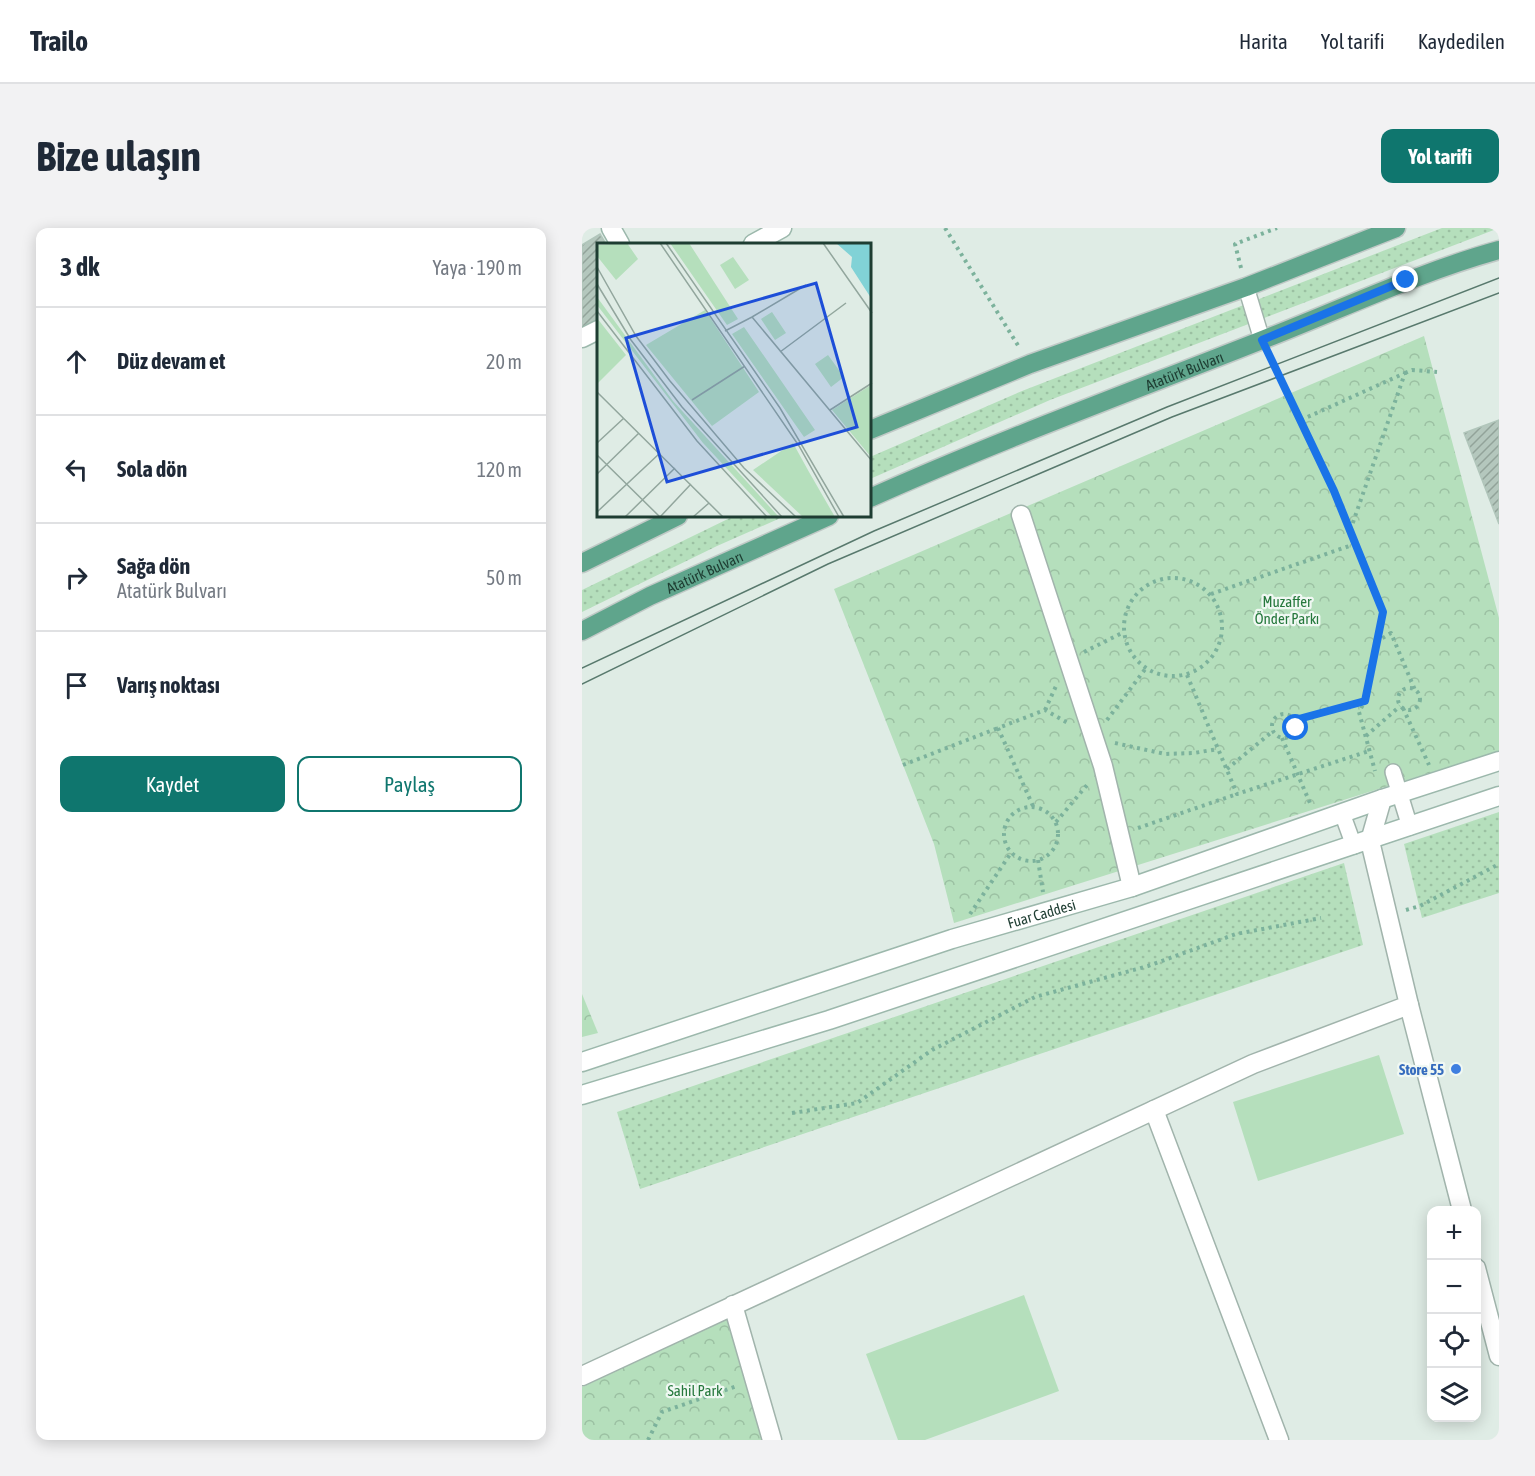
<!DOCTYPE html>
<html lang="tr">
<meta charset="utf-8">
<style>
body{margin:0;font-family:"Asap Condensed",sans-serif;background:#f2f2f3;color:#1f2937}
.controls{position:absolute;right:18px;bottom:18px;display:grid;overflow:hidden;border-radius:12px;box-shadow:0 3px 15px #0003}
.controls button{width:54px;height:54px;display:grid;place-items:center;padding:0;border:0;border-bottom:2px solid #e0e1e3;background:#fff;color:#1f2937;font:30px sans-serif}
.stop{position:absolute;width:18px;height:18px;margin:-14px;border:4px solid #1a73e8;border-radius:50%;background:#fff}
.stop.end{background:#1a73e8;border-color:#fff;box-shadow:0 2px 6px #0008}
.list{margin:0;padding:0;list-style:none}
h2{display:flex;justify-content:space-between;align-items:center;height:78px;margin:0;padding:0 24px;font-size:26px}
h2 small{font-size:20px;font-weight:400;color:#747a83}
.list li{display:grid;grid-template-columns:39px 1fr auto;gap:18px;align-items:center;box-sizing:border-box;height:108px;padding:0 24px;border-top:2px solid #e0e1e3}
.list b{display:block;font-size:22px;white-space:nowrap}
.list p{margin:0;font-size:20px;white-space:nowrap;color:#747a83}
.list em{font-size:20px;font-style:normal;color:#747a83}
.actions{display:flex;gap:12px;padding:18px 24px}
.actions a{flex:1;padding:14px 0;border:2px solid #0f766e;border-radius:12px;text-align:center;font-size:21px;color:#0f766e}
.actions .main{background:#0f766e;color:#fff}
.icon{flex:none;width:33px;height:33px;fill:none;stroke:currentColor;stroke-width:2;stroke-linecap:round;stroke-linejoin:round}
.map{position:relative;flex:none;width:917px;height:1212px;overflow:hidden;border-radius:12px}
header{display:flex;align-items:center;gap:36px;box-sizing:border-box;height:84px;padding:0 30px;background:#fff;border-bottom:2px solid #e0e1e3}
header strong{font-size:28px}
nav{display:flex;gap:33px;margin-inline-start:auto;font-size:21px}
.intro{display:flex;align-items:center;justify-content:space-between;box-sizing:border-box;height:144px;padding:0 36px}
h1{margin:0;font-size:42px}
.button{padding:15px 27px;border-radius:12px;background:#0f766e;color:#fff;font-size:21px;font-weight:700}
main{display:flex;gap:36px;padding:0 36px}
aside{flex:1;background:#fff;border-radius:12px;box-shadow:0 3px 15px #0003}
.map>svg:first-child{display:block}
.grass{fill:url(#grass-dots)}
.forest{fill:url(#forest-crowns)}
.pitch{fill:#b5dfbc}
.building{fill:url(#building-hatch);stroke:#b1c6bb;stroke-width:1.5}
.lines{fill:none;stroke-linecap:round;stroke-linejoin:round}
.pedestrian-casing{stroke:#a1b4ac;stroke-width:18}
.minor-casing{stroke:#a1b4ac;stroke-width:21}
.tertiary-casing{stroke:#a1b4ac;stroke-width:21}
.secondary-casing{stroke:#9cb8ac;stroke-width:21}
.primary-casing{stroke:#c0c9c6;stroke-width:21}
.path{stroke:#7cb29c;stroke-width:4;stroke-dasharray:3 4.5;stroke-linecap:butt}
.pedestrian{stroke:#fff;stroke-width:15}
.minor{stroke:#fff;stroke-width:18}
.tertiary{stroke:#fff;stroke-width:18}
.secondary{stroke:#fff;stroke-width:18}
.primary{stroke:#5fa58c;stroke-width:18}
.tram{stroke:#58796d;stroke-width:1.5}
.route{stroke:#1a73e8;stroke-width:8}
.shop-dot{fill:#3f7fe0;stroke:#f0f8f3;stroke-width:2}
.labels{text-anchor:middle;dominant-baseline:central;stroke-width:4.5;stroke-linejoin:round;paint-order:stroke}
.street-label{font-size:15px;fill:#1e3d32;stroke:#f0f8f3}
.park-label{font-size:15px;fill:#25783c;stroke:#f0f8f3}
.shop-label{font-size:15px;font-weight:bold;fill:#366cbe;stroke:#f0f8f3;text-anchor:end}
.inset-road{fill:none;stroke:#92a69d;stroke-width:1.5}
.view{fill:#1d4ed8;fill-opacity:0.15;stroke:#1d4ed8;stroke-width:3}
.inset-edge{fill:none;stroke:#1e3d32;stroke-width:3}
</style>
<header>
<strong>Trailo</strong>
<nav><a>Harita</a><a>Yol tarifi</a><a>Kaydedilen</a></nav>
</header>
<div class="intro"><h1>Bize ulaşın</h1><a class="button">Yol tarifi</a></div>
<main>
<aside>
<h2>3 dk<small>Yaya · 190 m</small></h2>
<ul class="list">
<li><svg class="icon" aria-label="ahead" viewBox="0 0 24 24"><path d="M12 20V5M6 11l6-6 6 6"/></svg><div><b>Düz devam et</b></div><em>20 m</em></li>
<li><svg class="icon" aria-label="left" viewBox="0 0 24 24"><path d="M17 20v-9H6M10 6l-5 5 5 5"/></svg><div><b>Sola dön</b></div><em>120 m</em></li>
<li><svg class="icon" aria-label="right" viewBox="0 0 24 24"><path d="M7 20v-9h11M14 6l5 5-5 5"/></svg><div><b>Sağa dön</b><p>Atatürk Bulvarı</p></div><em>50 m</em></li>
<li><svg class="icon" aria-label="arrive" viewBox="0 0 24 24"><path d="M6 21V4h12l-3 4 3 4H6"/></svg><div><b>Varış noktası</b></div></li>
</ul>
<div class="actions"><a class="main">Kaydet</a><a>Paylaş</a></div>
</aside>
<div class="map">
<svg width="917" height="1212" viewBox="0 0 917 1212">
<defs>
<pattern id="grass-dots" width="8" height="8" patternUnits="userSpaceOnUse" patternTransform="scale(1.5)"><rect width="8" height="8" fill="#b5dfbc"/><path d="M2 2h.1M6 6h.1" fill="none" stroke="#9bc0a2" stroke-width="1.8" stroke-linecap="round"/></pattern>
<pattern id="forest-crowns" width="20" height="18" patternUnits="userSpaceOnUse" patternTransform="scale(1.5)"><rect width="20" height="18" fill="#b5dfbc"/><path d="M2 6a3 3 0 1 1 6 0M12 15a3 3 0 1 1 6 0" fill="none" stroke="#9bc0a2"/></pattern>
<pattern id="building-hatch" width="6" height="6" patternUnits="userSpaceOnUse" patternTransform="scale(1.5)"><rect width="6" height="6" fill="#b4c7bd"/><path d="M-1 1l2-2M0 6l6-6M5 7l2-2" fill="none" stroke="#92a39a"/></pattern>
</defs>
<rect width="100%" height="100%" fill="#dfece5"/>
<!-- grass -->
<g class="grass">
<path d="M860,0H917L468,172L288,251V229L440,163Z"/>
<path d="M152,288H203L135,318L0,384V362Z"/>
<path d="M917,584V665L840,690L822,616Z"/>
<path d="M762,635L781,717L58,961L35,884Z"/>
</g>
<!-- forest -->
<g class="forest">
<path d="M842,108L917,390V523L372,695L352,616L252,361Z"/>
<path d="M0,766L16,805L0,809Z"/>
<path d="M145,1091L182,1212H0V1159Z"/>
</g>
<!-- pitch -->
<g class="pitch">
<path d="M797,827L822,906L676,953L651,874Z"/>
<path d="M442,1067L477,1163L343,1212H316L284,1126Z"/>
</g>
<!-- building -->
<g class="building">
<path d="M18,6L24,16H16V93L0,102V17Z"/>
<path d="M917,192V296L882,205Z"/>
</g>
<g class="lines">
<defs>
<g id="pedestrian">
<path d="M664,59L680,112"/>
<path d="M811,544L828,599"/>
<path d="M760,585L772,618"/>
</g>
<g id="minor">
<path d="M439,287L521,538L550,659"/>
<path d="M827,777L880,982"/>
<path d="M572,882L697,1212"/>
<path d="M894,1040L917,1128"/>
<path d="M151,1077L190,1212"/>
</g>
<path id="tertiary" d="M0,1148L671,836L827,777L788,613L800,571"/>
<g id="secondary">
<path d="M29,0L38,16"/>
<path d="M171,16L200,0"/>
<path d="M0,110L16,102"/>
<path id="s1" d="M0,834L370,711L550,659L800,571L917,533"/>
<path d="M0,867L247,792L917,568"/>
</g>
<g id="primary">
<path d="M288,202L448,136L664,59L814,0"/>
<path id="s2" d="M288,270C415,213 546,165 675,114C756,83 834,45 917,22"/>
<path d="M0,335L96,288"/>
<path id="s3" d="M0,403L68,368L247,288"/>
</g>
</defs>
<!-- pedestrian casing -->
<use href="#pedestrian" class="pedestrian-casing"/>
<!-- minor casing -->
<use href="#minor" class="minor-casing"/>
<!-- tertiary casing -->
<use href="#tertiary" class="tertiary-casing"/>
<!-- secondary casing -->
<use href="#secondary" class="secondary-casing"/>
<!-- primary casing -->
<use href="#primary" class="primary-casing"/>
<!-- path -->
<g class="path">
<path d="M363,0L437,119"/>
<path d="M659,40L653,16L695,0"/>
<path d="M688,129L752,263L801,384L783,473L777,484L793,543"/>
<path d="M823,145L830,142L855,144"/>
<path d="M719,192L823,145L768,303"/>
<circle cx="591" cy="399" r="49"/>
<path d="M629,366L773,316"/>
<path d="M794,414L809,405L833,462"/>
<path d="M502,424L542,404"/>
<path d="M605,447L655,566L787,523"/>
<circle cx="827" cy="471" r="11"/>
<path d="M821,480L847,537"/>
<path d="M463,482L474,458"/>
<circle cx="702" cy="498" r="12"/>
<path d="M525,492L564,440"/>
<path d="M713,492L782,473"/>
<path d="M784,508L818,478"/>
<path d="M700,510L728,575"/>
<path d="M533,515L583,526L612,525L636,521"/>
<path d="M321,537L416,500"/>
<path d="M645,541L691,503"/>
<path d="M451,578L416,500L463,482L486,495"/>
<circle cx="449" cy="606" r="27"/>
<path d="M474,594L505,557"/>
<path d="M556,600L655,566"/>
<path d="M456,632L461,664"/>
<path d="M824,682L838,678L917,636"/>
<path d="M388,686L429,625"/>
<path d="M210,885L275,875L350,822L453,769L566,738L654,706L739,690"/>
<path d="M66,1212L80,1184L155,1158"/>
</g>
<!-- pedestrian -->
<use href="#pedestrian" class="pedestrian"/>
<!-- minor -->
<use href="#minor" class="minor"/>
<!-- tertiary -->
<use href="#tertiary" class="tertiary"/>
<!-- secondary -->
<use href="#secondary" class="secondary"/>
<!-- primary -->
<use href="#primary" class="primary"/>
<!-- tram -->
<g class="tram">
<path d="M0,440L292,303L585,179L917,50"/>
<path d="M0,456L246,336L590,189L917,65"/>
</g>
</g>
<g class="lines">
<!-- route -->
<path class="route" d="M714,500L713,492L783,473L801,384L752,263L680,112L824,52"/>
</g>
<!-- markers -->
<circle class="shop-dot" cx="874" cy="841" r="6"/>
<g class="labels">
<!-- street labels -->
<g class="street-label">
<text stroke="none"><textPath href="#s2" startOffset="339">Atatürk Bulvarı</textPath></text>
<text stroke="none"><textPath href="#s3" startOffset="136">Atatürk Bulvarı</textPath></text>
<text stroke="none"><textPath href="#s1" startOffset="483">Fuar Caddesi</textPath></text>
</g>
<!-- park labels -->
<g class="park-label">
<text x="705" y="373">Muzaffer<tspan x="705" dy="17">Önder Parkı</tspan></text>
<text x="113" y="1162">Sahil Park</text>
</g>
<!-- shop labels -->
<g class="shop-label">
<text x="862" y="841">Store 55</text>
</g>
</g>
<!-- overview -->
<g transform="translate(15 15)">
<rect width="274" height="274" fill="#dfece5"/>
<path d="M73,0H92L141,76L130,82ZM0,54L76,158L182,274H175L106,200L0,62ZM147,84L218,187L207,194L135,91Z" fill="#b5dfbc"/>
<path d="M30,0L41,16L19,37L0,13V2ZM108,67L162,149L115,183L49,102ZM0,75L29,112L1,140L0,139ZM274,142V214L235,167ZM196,200L212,229L238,274H206L156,227Z" fill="#b5dfbc"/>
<path d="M136,14L152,37L138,46L123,22ZM175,69L189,90L178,97L164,76ZM231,112L247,134L234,144L218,121Z" fill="#b5dfbc"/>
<path d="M239,0H274V55L254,24L255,14Z" fill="#81d2d6"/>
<path class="inset-road" d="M63,0L202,203L242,274M69,0L183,165L247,274M226,0L275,70M0,24L39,93L73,138L147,225L199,274M0,41L34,97L85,164L185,274M0,68L100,198L170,274M155,74L209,42M128,88L155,74L275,218M183,109L249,60M0,149L126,274M95,157L148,123M233,167L275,140M0,200L27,175M0,212L63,274M0,231L42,190M0,269L63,210M28,274L78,225M63,274L94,241M96,274L112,260"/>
<path class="view" d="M219,40L260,184L70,239L29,95Z"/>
<rect width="274" height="274" class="inset-edge"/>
</g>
</svg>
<div class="controls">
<button>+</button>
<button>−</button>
<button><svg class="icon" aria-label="locate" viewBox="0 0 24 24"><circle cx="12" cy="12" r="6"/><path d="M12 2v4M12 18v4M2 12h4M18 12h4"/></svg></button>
<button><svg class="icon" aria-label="layers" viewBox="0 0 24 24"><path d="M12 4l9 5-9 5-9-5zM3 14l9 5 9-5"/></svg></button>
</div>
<div class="stop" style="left:714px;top:500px"></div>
<div class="stop end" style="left:824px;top:52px"></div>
</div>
</main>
